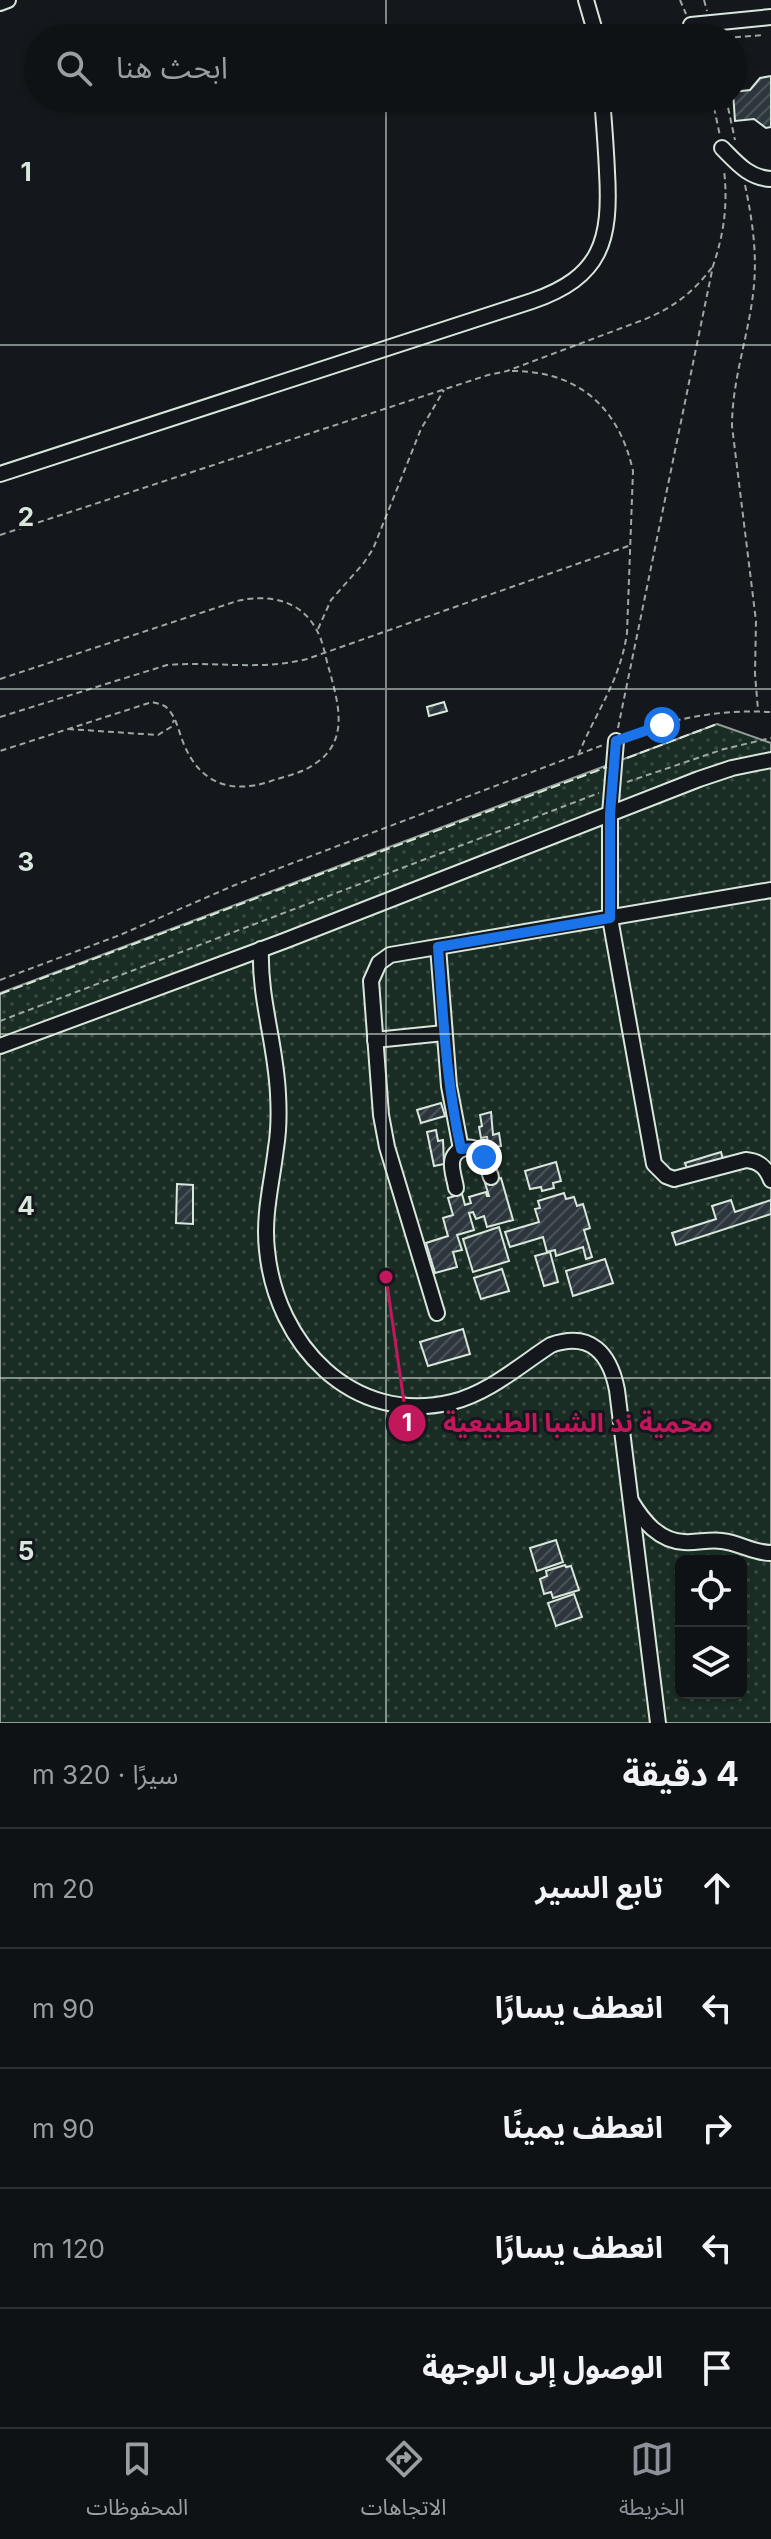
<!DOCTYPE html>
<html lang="ar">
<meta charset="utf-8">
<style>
body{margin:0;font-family:Inter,"Noto Sans Arabic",sans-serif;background:#181b1e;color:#f1f3f6;direction:rtl}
.controls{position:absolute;right:24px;bottom:24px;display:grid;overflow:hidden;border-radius:12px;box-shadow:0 2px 6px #0004}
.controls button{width:72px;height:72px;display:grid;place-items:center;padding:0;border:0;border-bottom:2px solid #2f3234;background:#0f1215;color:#f1f3f6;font:40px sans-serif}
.stop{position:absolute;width:24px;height:24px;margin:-18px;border:6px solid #1a73e8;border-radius:50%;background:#fff}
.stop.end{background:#1a73e8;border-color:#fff;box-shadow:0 2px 8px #0008}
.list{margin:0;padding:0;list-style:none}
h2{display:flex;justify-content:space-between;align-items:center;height:104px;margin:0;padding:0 32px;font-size:34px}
h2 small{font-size:26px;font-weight:400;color:#9b9ea0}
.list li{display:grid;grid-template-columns:52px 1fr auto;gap:24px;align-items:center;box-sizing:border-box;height:120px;padding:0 32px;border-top:2px solid #2f3234}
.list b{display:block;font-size:30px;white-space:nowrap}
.list em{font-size:26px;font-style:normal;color:#9b9ea0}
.icon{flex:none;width:44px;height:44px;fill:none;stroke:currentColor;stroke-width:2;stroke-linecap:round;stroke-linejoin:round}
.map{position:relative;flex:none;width:771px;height:1723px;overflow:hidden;direction:ltr}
.search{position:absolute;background:#0f1215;box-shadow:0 2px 6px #0004;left:24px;right:24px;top:24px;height:88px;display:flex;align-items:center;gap:20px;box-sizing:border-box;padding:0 28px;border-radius:44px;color:#9b9ea0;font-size:30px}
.sheet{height:704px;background:#0f1215}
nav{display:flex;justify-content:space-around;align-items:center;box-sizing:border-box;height:112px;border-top:2px solid #2f3234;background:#0f1215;font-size:22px;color:#9b9ea0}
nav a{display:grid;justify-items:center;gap:4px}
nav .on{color:#8c9099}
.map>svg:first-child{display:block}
.park{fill:url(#park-dots);stroke:#939e99;stroke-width:2;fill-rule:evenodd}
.building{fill:url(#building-hatch);stroke:#d8e6dc;stroke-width:2}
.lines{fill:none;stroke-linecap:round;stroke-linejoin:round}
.minor-casing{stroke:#d8e6dc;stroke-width:18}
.path{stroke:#9da8a2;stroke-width:2;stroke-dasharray:6 4;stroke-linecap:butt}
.minor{stroke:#14181c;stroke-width:14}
.fence{stroke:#d8e6dc;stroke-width:2;stroke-dasharray:10 4;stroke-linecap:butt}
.route{stroke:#1a73e8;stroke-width:10}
.grid{fill:none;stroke:#d8e6dc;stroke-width:2;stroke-opacity:0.55}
.grid-label{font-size:26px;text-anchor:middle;font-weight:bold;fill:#d8e6dc;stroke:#14181c;stroke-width:6;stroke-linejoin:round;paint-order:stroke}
.leader{fill:none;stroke:#c2185b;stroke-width:3}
.callout-dot{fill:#c2185b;stroke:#14181c;stroke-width:3}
.mark-label{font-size:24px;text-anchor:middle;font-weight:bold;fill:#fff}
.callout-label{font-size:26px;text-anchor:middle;font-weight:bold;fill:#c2185b;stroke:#14181c;stroke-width:6;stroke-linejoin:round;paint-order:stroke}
</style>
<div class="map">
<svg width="771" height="1723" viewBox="0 0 771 1723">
<defs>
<pattern id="park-dots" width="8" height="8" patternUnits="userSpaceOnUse" patternTransform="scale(2)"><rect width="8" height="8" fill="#1a2d24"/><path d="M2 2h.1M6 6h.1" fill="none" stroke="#3b4b43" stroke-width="1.8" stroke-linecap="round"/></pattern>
<pattern id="building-hatch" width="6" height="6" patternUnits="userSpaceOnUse" patternTransform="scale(2)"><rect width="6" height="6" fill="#2c363c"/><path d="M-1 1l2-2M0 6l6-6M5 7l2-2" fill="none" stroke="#4a5358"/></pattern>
</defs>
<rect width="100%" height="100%" fill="#14181c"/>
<!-- park -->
<path class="park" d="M717,724L771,743V1723H0V993ZM681,1561H741V1693H681Z"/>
<!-- building -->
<g class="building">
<path d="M771,76V127L766,128L754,119L735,121L733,92L750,90L760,78Z"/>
<path d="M444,702L447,711L429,716L427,707Z"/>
<path d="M441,1103L445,1116L421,1123L417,1110Z"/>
<path d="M491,1112L493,1135L499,1133L501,1146L489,1149L487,1137L481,1138L479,1127L482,1126L480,1115Z"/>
<path d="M436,1130L438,1141L443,1140L444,1164L434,1166L427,1132Z"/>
<path d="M721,1152L723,1160L688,1171L685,1163Z"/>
<path d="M556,1162L561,1181L553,1183L554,1188L542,1191L541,1187L530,1189L525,1171Z"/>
<path d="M501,1178L513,1220L487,1227L484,1216L476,1219L473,1212L469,1213L474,1230L457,1235L462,1250L453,1252L457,1267L435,1273L426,1243L448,1236L443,1218L453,1215L448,1198L462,1194L465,1205L471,1203L469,1197L486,1192L487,1196H489L485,1183Z"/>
<path d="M177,1184L193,1185V1224L176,1223Z"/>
<path d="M564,1193L566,1199L574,1197L577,1206L583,1204L590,1228L584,1230L592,1257L586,1259L583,1247L556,1256L555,1250L547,1252L543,1237L510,1247L505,1232L539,1222L535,1209L540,1208L538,1201Z"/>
<path d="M731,1200L735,1212L771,1200V1214L676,1245L672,1233L716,1219L712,1206Z"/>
<path d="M499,1227L509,1261L473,1272L463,1239Z"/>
<path d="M550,1252L558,1282L544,1286L535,1256Z"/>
<path d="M605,1259L613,1283L573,1296L566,1271Z"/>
<path d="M502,1269L509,1291L481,1299L474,1278Z"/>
<path d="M463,1329L470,1354L428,1366L420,1342Z"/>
<path d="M556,1540L563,1562L537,1571L530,1548Z"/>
<path d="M565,1565L566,1567L571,1566L579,1590L553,1598L551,1592L544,1594L540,1579L547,1576L546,1571Z"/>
<path d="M574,1594L582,1617L556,1626L548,1603Z"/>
</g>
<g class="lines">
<defs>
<g id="minor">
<path d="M586,0L597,38"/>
<path d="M0,3L8,0"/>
<path d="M691,25L771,17"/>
<path d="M722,148C737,163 749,178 771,179"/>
<path d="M0,474L532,301C602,277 611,240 607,172C606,147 604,123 602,98"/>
<path d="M616,741L610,814V918L654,1164L666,1176L674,1179L746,1160C759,1161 766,1167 771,1180"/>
<path d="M438,947L449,1086L461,1149"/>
<path d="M261,949C259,998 276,1045 278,1094C279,1112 279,1130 276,1148C272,1183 263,1215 267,1250C276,1344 352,1426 452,1402C489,1393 520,1365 551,1345C591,1331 610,1354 617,1390L658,1723"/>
<path d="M375,1040L444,1033"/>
<path d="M0,1046L284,941L699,779L732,768L771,760"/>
<path d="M456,1188C455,1180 451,1170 452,1162C453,1149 472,1142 481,1153C486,1159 488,1169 491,1177"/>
<path d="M437,1313L387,1147L381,1115L371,981L379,963L390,955L771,890"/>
<path d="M631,1501C643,1521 659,1541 684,1542C697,1543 709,1539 722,1541C740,1543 753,1553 771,1553"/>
</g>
</defs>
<!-- minor casing -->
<use href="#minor" class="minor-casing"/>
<!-- path -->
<g class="path">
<path d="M680,0L686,14"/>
<path d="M704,0L707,11"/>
<path d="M725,38L763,35"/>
<path d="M712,98L720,136"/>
<path d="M726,98L735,140"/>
<path d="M745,185C752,218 757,251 754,285C750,332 732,378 732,426L756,621L755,674L758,710"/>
<path d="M512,371C578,371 619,407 633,471L627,633C620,681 597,710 579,753"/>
<path d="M0,535L488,375L507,371L643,320C673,308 694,292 713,266"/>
<path d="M318,629L331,600L363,564L373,549L421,429L444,390"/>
<path d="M0,679L237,601C267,594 300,599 316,629C323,640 325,656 329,669C338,702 350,740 316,763C303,773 286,776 271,781C230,795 199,783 183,742C179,732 176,717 168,709C164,704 158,704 152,702L0,751"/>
<path d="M0,717L167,665C215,661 259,671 307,659L631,545"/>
<path d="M618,728L713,266C724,234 728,204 724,170"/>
<path d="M68,729L158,735L171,727L174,720"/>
<path d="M627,736C672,718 723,709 771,712"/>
<path d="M627,782L724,749L771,738"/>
<path d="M0,980L120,935L235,885L603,745"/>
<path d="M0,1021L599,793"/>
</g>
<!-- minor -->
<use href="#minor" class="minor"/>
<!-- fence -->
<g class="fence">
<path d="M627,758L717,724"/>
<path d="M0,994L607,767"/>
</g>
</g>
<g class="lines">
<!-- route -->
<path class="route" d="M484,1157L474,1148L461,1149C446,1082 443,1015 438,947L610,918V814L616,741L662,725"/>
</g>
<!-- grid -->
<path class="grid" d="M386,0V38M386,98V1723M0,345H771M0,689H771M0,1034H771M0,1378H771"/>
<g class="grid-label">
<text x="26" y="181">1</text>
<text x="26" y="526">2</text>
<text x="26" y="871">3</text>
<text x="26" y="1215">4</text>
<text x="26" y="1560">5</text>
</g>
<!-- callouts -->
<path class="leader" d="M386 1277L407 1423"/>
<g class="callout-dot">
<circle cx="386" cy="1277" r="8"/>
<circle cx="407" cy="1423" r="20"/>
</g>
<g class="mark-label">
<text x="407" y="1431">1</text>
</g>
<g class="callout-label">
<text x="578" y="1432">محمية ند الشبا الطبيعية</text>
</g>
</svg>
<div class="controls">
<button><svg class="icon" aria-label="locate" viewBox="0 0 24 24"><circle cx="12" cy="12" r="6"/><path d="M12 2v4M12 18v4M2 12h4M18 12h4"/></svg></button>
<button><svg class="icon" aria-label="layers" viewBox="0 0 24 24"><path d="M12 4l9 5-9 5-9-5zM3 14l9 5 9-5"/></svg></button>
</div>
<div class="stop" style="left:662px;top:725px"></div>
<div class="stop end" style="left:484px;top:1157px"></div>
<div class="search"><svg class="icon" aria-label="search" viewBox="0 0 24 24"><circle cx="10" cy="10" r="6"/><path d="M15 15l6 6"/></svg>ابحث هنا</div>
</div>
<section class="sheet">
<h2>4 دقيقة<small>سيرًا · 320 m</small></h2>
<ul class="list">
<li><svg class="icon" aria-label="ahead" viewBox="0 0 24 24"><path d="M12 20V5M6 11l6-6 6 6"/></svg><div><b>تابع السير</b></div><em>20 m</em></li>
<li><svg class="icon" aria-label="left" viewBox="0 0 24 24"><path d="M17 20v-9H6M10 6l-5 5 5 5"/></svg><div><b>انعطف يسارًا</b></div><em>90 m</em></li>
<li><svg class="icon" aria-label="right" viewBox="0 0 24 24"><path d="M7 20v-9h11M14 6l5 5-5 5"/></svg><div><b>انعطف يمينًا</b></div><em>90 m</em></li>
<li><svg class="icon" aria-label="left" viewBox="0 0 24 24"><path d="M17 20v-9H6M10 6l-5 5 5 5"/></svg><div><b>انعطف يسارًا</b></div><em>120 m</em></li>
<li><svg class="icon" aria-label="arrive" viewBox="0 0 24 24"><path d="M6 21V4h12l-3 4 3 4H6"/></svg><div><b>الوصول إلى الوجهة</b></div></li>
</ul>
</section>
<nav>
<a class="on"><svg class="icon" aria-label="map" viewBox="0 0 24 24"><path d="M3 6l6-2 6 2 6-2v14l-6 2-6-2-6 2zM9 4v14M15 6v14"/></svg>الخريطة</a>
<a><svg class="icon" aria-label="directions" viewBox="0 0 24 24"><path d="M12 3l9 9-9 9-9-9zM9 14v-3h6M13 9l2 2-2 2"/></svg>الاتجاهات</a>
<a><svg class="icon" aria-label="saved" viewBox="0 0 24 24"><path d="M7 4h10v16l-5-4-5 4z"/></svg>المحفوظات</a>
</nav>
